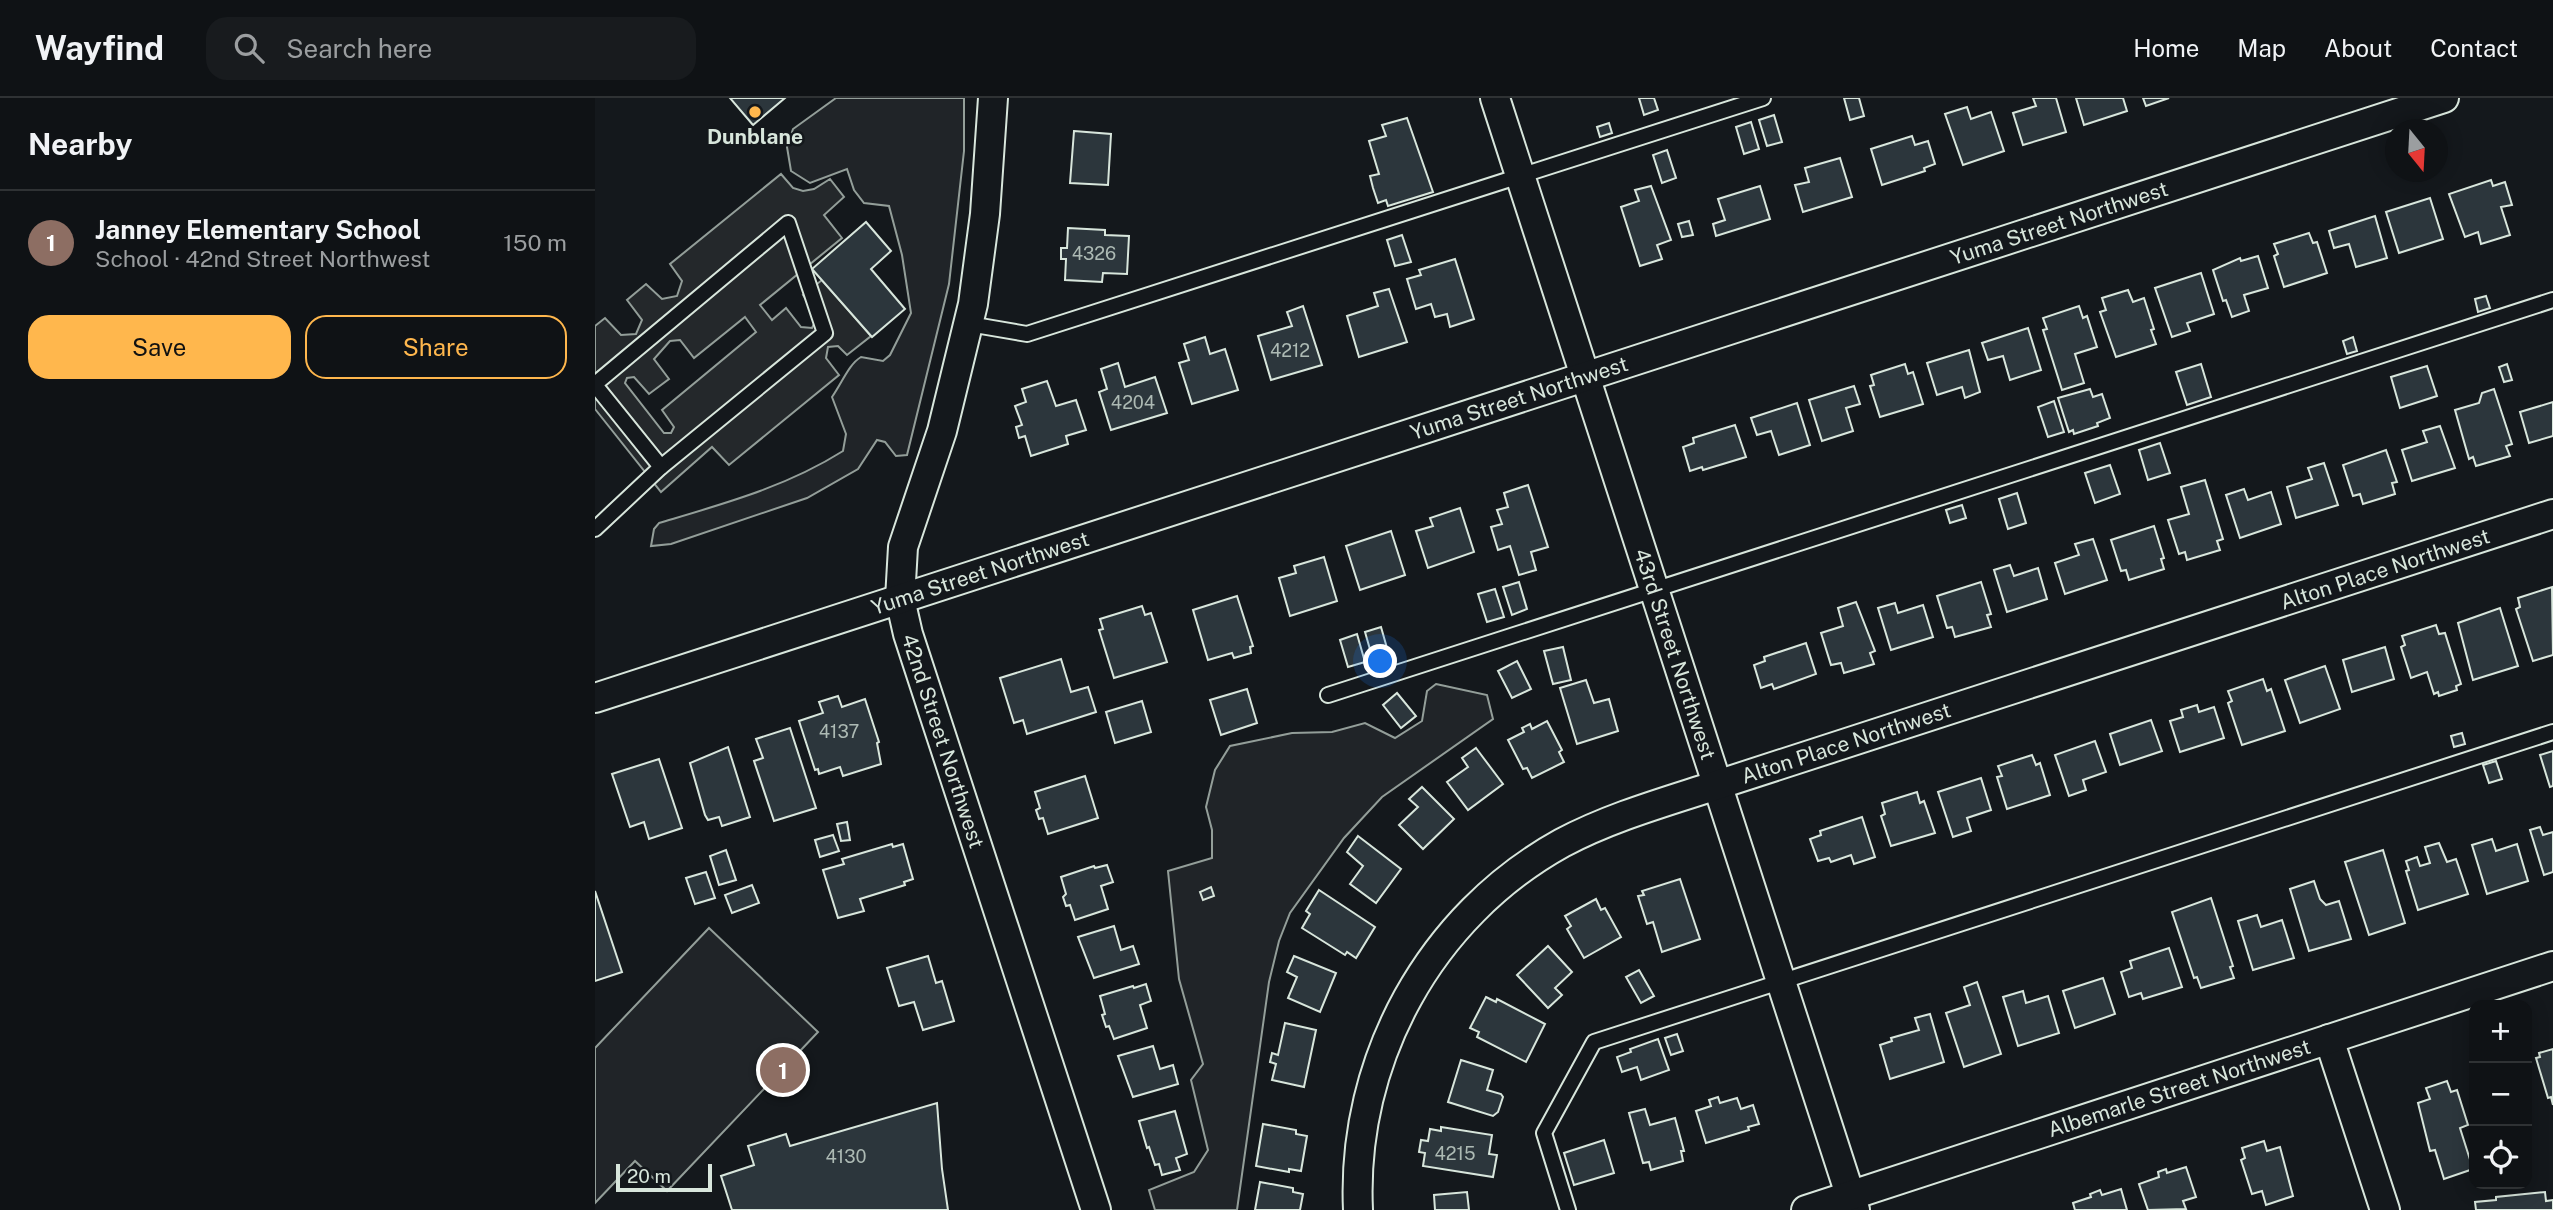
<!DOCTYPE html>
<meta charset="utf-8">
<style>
body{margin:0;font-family:"Public Sans",sans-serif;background:#181b1e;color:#f1f3f6}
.controls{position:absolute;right:21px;bottom:21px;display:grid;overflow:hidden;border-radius:14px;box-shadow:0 4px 18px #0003}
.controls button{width:63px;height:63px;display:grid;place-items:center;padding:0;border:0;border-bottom:2px solid #2f3234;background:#0f1215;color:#f1f3f6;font:35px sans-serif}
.compass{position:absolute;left:1790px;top:21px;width:63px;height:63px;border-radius:50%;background:#0f1215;box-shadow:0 4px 18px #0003;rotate:162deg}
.scale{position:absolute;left:21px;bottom:18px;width:96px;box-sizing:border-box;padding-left:7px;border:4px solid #d8e6dc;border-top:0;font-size:19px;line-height:24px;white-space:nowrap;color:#d8e6dc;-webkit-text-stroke:5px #14181c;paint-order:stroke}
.you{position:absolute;left:786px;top:564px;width:24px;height:24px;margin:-18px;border:5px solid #fff;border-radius:50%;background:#1a73e8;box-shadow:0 0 0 10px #1a73e833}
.badge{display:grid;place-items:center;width:46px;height:46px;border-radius:50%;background:#ffb74d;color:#fff;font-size:23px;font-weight:700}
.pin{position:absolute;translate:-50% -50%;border:4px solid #fff;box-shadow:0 2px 7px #0006}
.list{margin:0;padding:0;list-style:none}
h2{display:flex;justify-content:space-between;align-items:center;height:91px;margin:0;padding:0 28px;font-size:30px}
h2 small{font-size:23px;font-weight:400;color:#9b9ea0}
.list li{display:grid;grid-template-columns:46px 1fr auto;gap:21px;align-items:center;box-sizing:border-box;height:105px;padding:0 28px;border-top:2px solid #2f3234}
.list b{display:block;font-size:26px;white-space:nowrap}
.list p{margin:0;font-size:23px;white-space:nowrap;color:#9b9ea0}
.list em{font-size:23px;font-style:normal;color:#9b9ea0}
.actions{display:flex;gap:14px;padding:21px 28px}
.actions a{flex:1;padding:16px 0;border:2px solid #ffb74d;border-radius:21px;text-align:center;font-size:24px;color:#ffb74d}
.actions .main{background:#ffb74d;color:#111}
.icon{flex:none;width:38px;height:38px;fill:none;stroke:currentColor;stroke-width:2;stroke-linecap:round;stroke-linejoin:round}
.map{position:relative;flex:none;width:1958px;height:1112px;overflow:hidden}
header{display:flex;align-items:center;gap:42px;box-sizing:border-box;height:98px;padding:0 35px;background:#0f1215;border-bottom:2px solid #2f3234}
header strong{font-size:33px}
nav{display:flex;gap:38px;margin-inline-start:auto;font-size:24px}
.search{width:490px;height:63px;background:#181b1e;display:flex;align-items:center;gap:18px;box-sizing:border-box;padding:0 24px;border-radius:21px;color:#9b9ea0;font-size:26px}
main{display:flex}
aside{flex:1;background:#0f1215}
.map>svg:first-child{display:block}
.green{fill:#202428;stroke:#939e99;stroke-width:2}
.parking{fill:#24282b;stroke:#939e99;stroke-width:2;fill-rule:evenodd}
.building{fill:#2c363c;stroke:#d8e6dc;stroke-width:2}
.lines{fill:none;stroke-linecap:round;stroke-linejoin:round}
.service-casing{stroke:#d8e6dc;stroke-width:18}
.minor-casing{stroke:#d8e6dc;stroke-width:32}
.service{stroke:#14181c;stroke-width:14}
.minor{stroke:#14181c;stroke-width:28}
.poi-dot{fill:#ffb74d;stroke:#14181c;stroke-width:2.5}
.labels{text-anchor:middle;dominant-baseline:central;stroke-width:5;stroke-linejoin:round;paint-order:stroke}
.number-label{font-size:18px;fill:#adbab4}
.poi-label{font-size:21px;font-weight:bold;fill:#d8e6dc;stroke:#14181c}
.street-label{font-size:21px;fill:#d8e6dc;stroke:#14181c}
</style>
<header>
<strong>Wayfind</strong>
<div class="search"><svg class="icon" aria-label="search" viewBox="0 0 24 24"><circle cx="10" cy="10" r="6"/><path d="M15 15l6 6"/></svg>Search here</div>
<nav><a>Home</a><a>Map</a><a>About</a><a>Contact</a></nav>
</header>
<main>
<aside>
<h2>Nearby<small></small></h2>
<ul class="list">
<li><span class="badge" style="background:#8d6e63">1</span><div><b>Janney Elementary School</b><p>School · 42nd Street Northwest</p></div><em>150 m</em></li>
</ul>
<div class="actions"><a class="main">Save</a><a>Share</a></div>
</aside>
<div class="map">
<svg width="1958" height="1112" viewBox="0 0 1958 1112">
<rect width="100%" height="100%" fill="#14181c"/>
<!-- green -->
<g class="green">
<path d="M241,0H369V53L354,186L312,357L301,358L290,344L282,342L263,371L212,400L76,446L56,448L59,431L64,425C128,406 191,389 248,353L251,336L237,299C247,285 254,266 266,259L288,263L295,257L316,215L307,157L294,108L269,105L259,92L252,71L215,85L196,73L192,49L198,31Z"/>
<path d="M841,586L892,597L898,621L787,699L749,740L695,815L684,843L674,884L642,1112H560L554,1092L599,1074L613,1052L596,982L608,966L584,881L573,773L617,760V732L611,709L620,672L635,648L697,635L737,634L770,625L800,640L827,623L832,593Z"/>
<path d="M114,830L223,934L72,1093L40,1063L0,1105V950Z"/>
</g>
<!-- parking -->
<path class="parking" d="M186,76L198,90L208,93L219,91L235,81L249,99L229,117L247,140L165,207L177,222L191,210L206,229L217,230L223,218L208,197L227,182L276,238L252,257L243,248L233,249L231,260L244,277L134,367L117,349L66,394L0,311V228L10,220L26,237L41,236L47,222L32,202L51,186L67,201L82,198L87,183L75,166ZM150,219L161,234L67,312L79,329L76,335H69L30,285L32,280L39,279L54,296L74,281L59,261L75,243L85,242L99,260Z"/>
<!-- building -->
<g class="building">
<path d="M135,0H190L158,27Z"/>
<path d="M1044,0H1059L1063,12L1049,17Z"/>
<path d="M1249,0H1264L1269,18L1255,22Z"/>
<path d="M1438,0H1461L1471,34L1428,47L1418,15L1441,8Z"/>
<path d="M1481,0H1528L1532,13L1489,27Z"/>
<path d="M1548,0H1574L1551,8Z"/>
<path d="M1372,9L1376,21L1396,14L1409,53L1368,67L1350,16Z"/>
<path d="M1179,17L1187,44L1172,48L1164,22Z"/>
<path d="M812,20L838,94L793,108L791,102L783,105L778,90L775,78L784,76L774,43L791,38L787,27Z"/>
<path d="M1156,24L1164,51L1149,56L1141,29Z"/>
<path d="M1014,25L1017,35L1005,39L1002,29Z"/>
<path d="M479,33L516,36L513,87L475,85Z"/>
<path d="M1317,38L1320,47L1333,43L1340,66L1329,70L1330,73L1287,87L1276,51Z"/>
<path d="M1072,52L1081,80L1067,85L1058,57Z"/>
<path d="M1245,60L1257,99L1208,114L1200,87L1214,84L1210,70Z"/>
<path d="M1896,82L1898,88L1910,84L1917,107L1906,109L1915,137L1886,146L1883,134L1870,139L1854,96Z"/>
<path d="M1056,88L1076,142L1062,147L1067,161L1045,168L1026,109L1044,103L1040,92Z"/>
<path d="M1165,88L1175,121L1121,138L1118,126L1130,122L1123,101Z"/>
<path d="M1835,100L1848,141L1804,155L1791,114Z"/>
<path d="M1780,118L1792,160L1761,169L1754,146L1739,150L1734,133Z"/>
<path d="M1094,123L1098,137L1087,139L1083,126Z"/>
<path d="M271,124L296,153L276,171L310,211L277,239L217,171Z"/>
<path d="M473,130L510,132V137L534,138L532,176L508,175L507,184L470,182L471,161H466V150H472Z"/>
<path d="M1714,135L1718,145L1722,144L1732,175L1689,189L1679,158L1683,156L1679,146Z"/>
<path d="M807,137L816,164L800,168L792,142Z"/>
<path d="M1663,158L1673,190L1649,197L1654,213L1637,219L1631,202L1628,203L1618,172L1645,160L1646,163Z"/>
<path d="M860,161L879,221L855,229L852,216L840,219L836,206L821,211L812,181L826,177L824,172Z"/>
<path d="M1606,175L1619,216L1592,225L1595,233L1577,239L1560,190Z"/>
<path d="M794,191L812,244L764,259L752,218L783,208L779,195Z"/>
<path d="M1533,192L1538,204L1549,200L1559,231L1556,232L1561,246L1521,259L1505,214L1511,212L1507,200Z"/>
<path d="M1891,198L1895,210L1883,214L1880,201Z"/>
<path d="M708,208L727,267L676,282L663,238L697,228L692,214Z"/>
<path d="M1484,208L1488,220L1492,218L1502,249L1480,256L1489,285L1467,292L1448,232L1452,231L1448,220Z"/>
<path d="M1433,230L1446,272L1415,282L1408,258L1393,262L1387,245Z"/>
<path d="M610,239L615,256L630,251L643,292L597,306L584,265L594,262L589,246Z"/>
<path d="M1758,239L1762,253L1752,256L1748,243Z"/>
<path d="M1374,252L1385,294L1370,300L1367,289L1342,297L1332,265Z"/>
<path d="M523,265L530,289L560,279L572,315L516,332L504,294L512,291L506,271Z"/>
<path d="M1310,266L1313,276L1318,274L1328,306L1285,319L1275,288L1279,287L1276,277Z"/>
<path d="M1606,266L1616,299L1592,307L1581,274Z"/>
<path d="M1912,266L1917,282L1909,284L1904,269Z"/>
<path d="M1832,268L1842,298L1805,310L1796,279Z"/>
<path d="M452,283L461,308L481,302L491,332L471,338L473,346L436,358L430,338L424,340L421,329L427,327L420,308L431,304L427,291Z"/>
<path d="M1259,288L1265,306L1251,310L1258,333L1227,343L1214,302Z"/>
<path d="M1495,291L1498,299L1507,296L1515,320L1502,325L1503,328L1479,336L1478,332L1474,334L1463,300Z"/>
<path d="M1899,291L1917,346L1911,348L1915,358L1881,368L1878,359L1874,361L1860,312L1884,305L1887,295Z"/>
<path d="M1459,303L1469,334L1453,339L1443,309Z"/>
<path d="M1958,304V338L1934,345L1925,314Z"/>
<path d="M1202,305L1215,347L1184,357L1176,333L1162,337L1156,320Z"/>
<path d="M1140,327L1151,359L1108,372L1107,369L1095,373L1088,349L1099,345L1098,340Z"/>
<path d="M1845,328L1860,370L1817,383L1807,352L1832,344L1828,333Z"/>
<path d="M1565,345L1575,375L1553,382L1544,352Z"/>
<path d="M1791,352L1802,384L1797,385L1800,396L1768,406L1765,396L1758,398L1748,367Z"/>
<path d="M1729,365L1743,407L1701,420L1692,389L1717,381L1713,370Z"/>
<path d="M1515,367L1525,396L1500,405L1490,375Z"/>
<path d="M1610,382L1628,441L1622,443L1625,452L1592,462L1590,454L1584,456L1573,422L1594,416L1586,389Z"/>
<path d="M933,387L953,449L936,454L941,472L924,477L915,448L903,452L896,429L907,426L902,412L913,409L909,395Z"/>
<path d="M1649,391L1653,402L1676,394L1686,426L1645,440L1631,397Z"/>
<path d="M1422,395L1431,425L1413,431L1404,401Z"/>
<path d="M1367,407L1371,420L1355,425L1351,412Z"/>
<path d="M865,410L879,454L833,470L821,433L838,428L835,420Z"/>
<path d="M1559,428L1569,460L1566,461L1569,471L1534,482L1531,472L1526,473L1516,442Z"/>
<path d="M796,433L810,477L765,492L751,448Z"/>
<path d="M1498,441L1512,482L1470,496L1460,465L1484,457L1480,446Z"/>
<path d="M729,459L742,503L695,518L684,480L701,475L699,468Z"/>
<path d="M1415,467L1419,478L1443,470L1452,501L1412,514L1399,472Z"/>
<path d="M924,484L932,511L917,517L908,489Z"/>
<path d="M1386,484L1396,516L1392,517L1396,529L1360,539L1357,529L1352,530L1342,498Z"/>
<path d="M1957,489L1958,557L1938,563L1921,511L1925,509L1923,500Z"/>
<path d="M900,491L909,519L892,524L883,496Z"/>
<path d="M642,498L658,548L655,549L656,555L639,560L637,555L613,562L598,512Z"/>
<path d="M1261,504L1280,553L1275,555L1279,566L1249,575L1246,565L1236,567L1226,535L1248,528L1243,510Z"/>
<path d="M1300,505L1303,515L1328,507L1338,539L1296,552L1283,510Z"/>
<path d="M547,508L550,517L556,515L572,564L519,580L504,532L508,531L505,521Z"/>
<path d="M1905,510L1923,568L1878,582L1863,525Z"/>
<path d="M1841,527L1844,536L1850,535L1866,586L1861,588L1862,592L1844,598L1843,594L1839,596L1832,574L1816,580L1806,549L1810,547L1807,538Z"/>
<path d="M786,529L794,557L778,562L770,534Z"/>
<path d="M762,536L770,564L753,569L745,542Z"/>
<path d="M1211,545L1221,576L1179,591L1177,586L1166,590L1159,567L1170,563L1169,559Z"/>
<path d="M968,549L976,582L958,586L949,553Z"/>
<path d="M1790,549L1799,581L1757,594L1748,562Z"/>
<path d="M466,561L476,594L493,589L501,614L432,636L428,622L419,625L405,580Z"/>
<path d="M922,563L936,591L917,600L903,573Z"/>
<path d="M1730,568L1745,611L1705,625L1690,582Z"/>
<path d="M1668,581L1672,593L1676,591L1690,633L1647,647L1633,605L1637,603L1633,593Z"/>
<path d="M991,582L999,605L1014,601L1023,633L982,646L965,590Z"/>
<path d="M652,591L662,625L626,637L615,602Z"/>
<path d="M802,595L821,618L806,630L788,607Z"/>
<path d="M243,598L247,609L270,601L284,644L282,645L286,666L248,678L245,669L224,676L223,671L220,672L204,623L228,615L224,604Z"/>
<path d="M547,603L556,634L520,645L511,614Z"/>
<path d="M1602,607L1604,614L1619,609L1629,640L1585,654L1575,623L1588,619L1586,612Z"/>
<path d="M1556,622L1567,653L1525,667L1515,636Z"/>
<path d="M952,623L967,652L964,654L969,664L937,680L932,670L928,671L913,642L929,634L927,630L935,626L937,631Z"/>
<path d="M195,630L221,710L179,723L159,663L168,660L161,641Z"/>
<path d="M1867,635L1870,646L1859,649L1856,638Z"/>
<path d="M1500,643L1511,674L1488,682L1491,692L1474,698L1460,657Z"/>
<path d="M133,649L155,719L127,728L124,719L113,722L110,717L95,665Z"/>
<path d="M881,650L908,686L873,712L852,684L873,669L867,660Z"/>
<path d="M1958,653V688L1955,689L1945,657Z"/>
<path d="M1437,657L1441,667L1445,665L1455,697L1412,711L1402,679L1407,678L1403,668Z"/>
<path d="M64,661L87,730L54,741L49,724L35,729L17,676Z"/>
<path d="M1901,663L1907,681L1894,685L1888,667Z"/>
<path d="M490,678L503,720L453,736L448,720L444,721L441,712L445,710L440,694Z"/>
<path d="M1386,680L1396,712L1372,720L1376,733L1358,739L1343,694Z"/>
<path d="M827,689L859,721L828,751L804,727L823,709L814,701Z"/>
<path d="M1322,694L1325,705L1329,703L1340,735L1296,748L1286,718L1290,716L1287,705Z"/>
<path d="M1267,719L1280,759L1259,766L1256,757L1236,764L1234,760L1223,763L1215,741L1226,737L1225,733Z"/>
<path d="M252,724L255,742L246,743L242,726Z"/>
<path d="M1945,729L1948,737L1958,734V774L1949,777L1935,732Z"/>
<path d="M238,737L244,753L225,759L220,742Z"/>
<path d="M763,738L806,771L781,805L755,786L768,768L752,754Z"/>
<path d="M1897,741L1901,753L1922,746L1933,783L1892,796L1877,747Z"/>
<path d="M1844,745L1852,764L1861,761L1873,796L1823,812L1811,773L1814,772L1811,763L1822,759L1825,768L1835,765L1830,749Z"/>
<path d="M297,746L298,749L308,746L318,781L309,784L310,787L265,801L269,813L243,820L228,772L249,766L247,761Z"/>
<path d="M131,752L141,782L124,787L115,758Z"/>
<path d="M1788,752L1810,825L1774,837L1750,764Z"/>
<path d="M512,767L518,784L506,788L513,811L480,822L475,807L471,808L468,799L471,796L466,779L499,768L500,770Z"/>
<path d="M111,774L120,800L100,806L91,780Z"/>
<path d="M1085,781L1105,841L1067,854L1058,824L1052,826L1043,798L1049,797L1047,793Z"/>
<path d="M1719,783L1725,801L1731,807L1744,803L1756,841L1714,853L1695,791Z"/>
<path d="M157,787L164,805L137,815L130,797Z"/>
<path d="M616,789L619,798L608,802L605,794Z"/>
<path d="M724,792L780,829L761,860L752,854L750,857L707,830L715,816L711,813Z"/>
<path d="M0,793L27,874L0,883Z"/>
<path d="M1616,800L1638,868L1635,869L1639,880L1606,890L1602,879L1599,880L1577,814Z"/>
<path d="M1001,801L1006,812L1010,810L1026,839L989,860L972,831L976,828L970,818Z"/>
<path d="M1662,817L1666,829L1687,822L1699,860L1658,872L1643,823Z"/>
<path d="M519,828L526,852L538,848L544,866L499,880L483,839Z"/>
<path d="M953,848L977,874L960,890L967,897L953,910L922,877Z"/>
<path d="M1574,850L1587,889L1548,901L1546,895L1534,899L1526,874L1537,870L1535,863Z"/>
<path d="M333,858L341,885L347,883L359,923L328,932L319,904L304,908L292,870Z"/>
<path d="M699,858L741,875L725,914L693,900L702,879L692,874Z"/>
<path d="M1044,872L1059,898L1046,905L1031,879Z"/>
<path d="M1508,880L1520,916L1480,930L1468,893Z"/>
<path d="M1382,884L1406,956L1369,969L1351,915L1375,907L1369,889Z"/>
<path d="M551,886L556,903L545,907L552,930L519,941L514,928L511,929L507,917L510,916L505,898L538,888L539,890Z"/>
<path d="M1428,893L1431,905L1453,898L1464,935L1423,948L1408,899Z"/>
<path d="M891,899L901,904L902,901L950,926L931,964L882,939L884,934L875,930Z"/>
<path d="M1335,916L1349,964L1295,981L1285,947L1297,943L1296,940L1324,932L1320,920Z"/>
<path d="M690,925L721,932L709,989L677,982L681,966L675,964L677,955L683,957Z"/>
<path d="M1082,936L1088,953L1076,957L1070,940Z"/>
<path d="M1063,941L1074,972L1046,982L1042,969L1027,974L1022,959L1036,954L1035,951Z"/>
<path d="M558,948L565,971L578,967L583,986L538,999L523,958Z"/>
<path d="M1958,951V1007L1956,999L1953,1000L1941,960L1945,959L1944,955Z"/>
<path d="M866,962L898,972L892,992L906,996L908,999L903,1014L898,1018L853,1004Z"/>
<path d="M1852,983L1856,994L1862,992L1873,1027L1865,1030L1878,1071L1849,1081L1840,1052L1835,1053L1823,1005L1835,1001L1831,990Z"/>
<path d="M1123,999L1125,1005L1142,1000L1146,1011L1158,1007L1164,1026L1153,1029L1154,1032L1111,1045L1101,1013L1116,1008L1114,1002Z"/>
<path d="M342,1005L347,1071L353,1112H137L126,1078L159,1067L153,1048L191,1036L195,1048Z"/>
<path d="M1050,1011L1055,1027L1080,1020L1089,1053H1086L1088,1063L1056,1072L1054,1064L1048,1065L1034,1015Z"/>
<path d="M580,1013L592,1056L581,1060L585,1072L567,1077L564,1066L560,1067L554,1049L552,1050L544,1023Z"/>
<path d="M668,1026L701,1032V1036L712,1038L706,1073L694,1071V1074L661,1068Z"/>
<path d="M846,1029L897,1037L894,1056L902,1057L898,1079L828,1068L830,1055L824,1054L826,1042L833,1043L835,1031L846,1033Z"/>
<path d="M1009,1042L1019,1075L979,1087L969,1055Z"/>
<path d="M1669,1043L1672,1053L1685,1049L1698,1098L1671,1107L1667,1093L1657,1096L1646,1062L1650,1060L1647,1050Z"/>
<path d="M1591,1069L1601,1099L1588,1103L1591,1111L1553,1112L1544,1086L1564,1079L1563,1074L1571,1071L1572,1075Z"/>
<path d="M665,1084L698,1090V1094L708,1096L705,1112H660Z"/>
<path d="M1526,1091L1532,1112H1480L1478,1105L1496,1099L1495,1096L1505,1092L1507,1097Z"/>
<path d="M872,1094L874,1112H840L839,1097Z"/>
<path d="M1950,1094L1951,1103L1958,1102V1112H1881L1880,1104L1901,1102V1099Z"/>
</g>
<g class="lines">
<defs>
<g id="service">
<path d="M374,226L432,236L1168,0"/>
<path d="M0,286L193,125L230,235L66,369L0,431"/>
<path d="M0,287L66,369"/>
<path d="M733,597L1958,202"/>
<path d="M973,1112L949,1035L999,944L1958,634"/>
</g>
<g id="minor">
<path d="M398,0L390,116L378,206L347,333L308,449L305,501L313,536L501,1112"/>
<path d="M900,0L1260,1112"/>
<path d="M0,600L1849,0"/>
<path d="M1734,941L1790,1112"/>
<path d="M763,1112C756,962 835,818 967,745C1016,719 1070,704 1122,687L1958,416"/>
<path d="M1211,1112L1958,868"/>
</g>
</defs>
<!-- service casing -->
<use href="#service" class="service-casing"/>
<!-- minor casing -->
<use href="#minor" class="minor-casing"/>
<!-- service -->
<use href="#service" class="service"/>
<!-- minor -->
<use href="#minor" class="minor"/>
</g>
<!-- markers -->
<circle class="poi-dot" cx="160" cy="14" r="7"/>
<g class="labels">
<!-- number labels -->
<g class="number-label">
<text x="499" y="155">4326</text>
<text x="695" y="252">4212</text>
<text x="538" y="304">4204</text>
<text x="244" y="633">4137</text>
<text x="860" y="1055">4215</text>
<text x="251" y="1058">4130</text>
</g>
<!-- poi labels -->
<g class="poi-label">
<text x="160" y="38">Dunblane</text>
</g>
<!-- street labels -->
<g class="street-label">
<text transform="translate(1464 125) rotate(-18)">Yuma Street Northwest</text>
<text transform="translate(924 300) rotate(-18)">Yuma Street Northwest</text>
<text transform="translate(1790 471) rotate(-18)">Alton Place Northwest</text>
<text transform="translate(385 475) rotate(-18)">Yuma Street Northwest</text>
<text transform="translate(1080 556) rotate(72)">43rd Street Northwest</text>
<text transform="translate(348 643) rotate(72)">42nd Street Northwest</text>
<text transform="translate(1251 645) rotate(-18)">Alton Place Northwest</text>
<text transform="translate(1584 990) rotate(-18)">Albemarle Street Northwest</text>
</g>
</g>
</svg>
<div class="controls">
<button>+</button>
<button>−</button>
<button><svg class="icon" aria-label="locate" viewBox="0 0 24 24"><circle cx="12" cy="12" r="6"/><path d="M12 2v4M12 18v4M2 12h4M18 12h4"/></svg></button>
</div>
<svg class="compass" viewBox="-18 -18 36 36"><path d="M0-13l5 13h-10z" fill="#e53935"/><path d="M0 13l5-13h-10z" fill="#9b9ea0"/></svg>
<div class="scale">20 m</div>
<div class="you"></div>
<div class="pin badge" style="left:188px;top:972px;background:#8d6e63">1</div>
</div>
</main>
